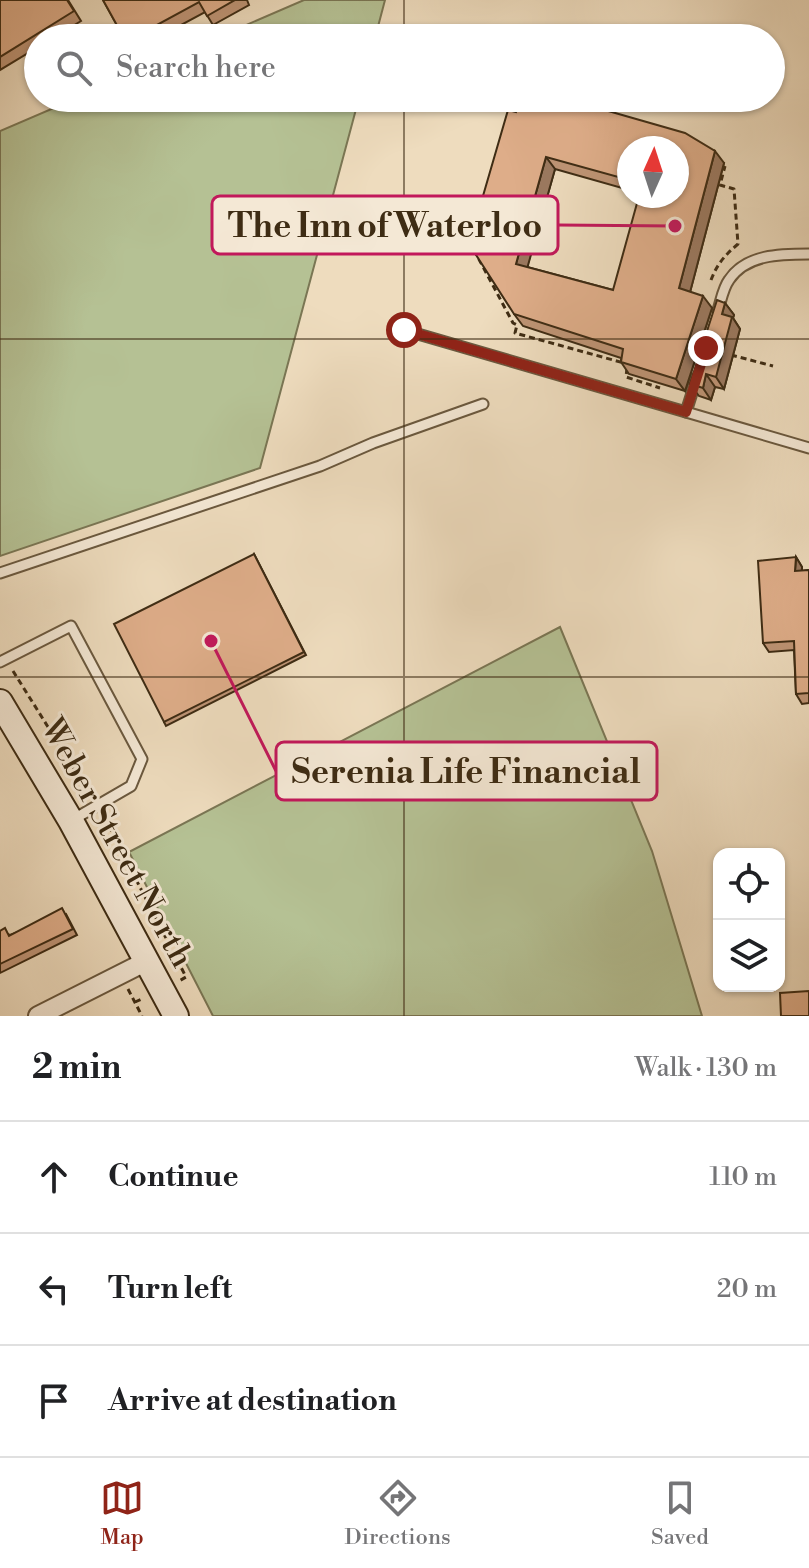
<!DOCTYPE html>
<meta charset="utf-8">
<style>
body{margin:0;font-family:"Libre Bodoni",serif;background:#f2f2f2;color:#202124}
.controls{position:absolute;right:24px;bottom:24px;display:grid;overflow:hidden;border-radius:16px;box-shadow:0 2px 6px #0004}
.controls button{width:72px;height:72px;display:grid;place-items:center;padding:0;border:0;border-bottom:2px solid #e0e0e0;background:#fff;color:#202124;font:40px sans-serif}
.compass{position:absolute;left:617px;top:136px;width:72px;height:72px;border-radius:50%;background:#fff;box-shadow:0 2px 6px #0004;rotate:3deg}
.stop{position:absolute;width:24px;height:24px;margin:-18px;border:6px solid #8f2418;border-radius:50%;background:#fff}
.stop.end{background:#8f2418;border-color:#fff;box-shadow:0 2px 8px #0008}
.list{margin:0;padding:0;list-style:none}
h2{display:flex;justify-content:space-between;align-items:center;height:104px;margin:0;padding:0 32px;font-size:34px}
h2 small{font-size:26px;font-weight:400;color:#757577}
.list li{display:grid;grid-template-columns:52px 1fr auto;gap:24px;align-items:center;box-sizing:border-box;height:112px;padding:0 32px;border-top:2px solid #e0e0e0}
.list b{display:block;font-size:30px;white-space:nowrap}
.list em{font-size:26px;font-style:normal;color:#757577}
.icon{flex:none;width:44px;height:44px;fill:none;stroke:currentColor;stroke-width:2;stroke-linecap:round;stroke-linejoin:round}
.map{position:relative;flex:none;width:809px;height:1016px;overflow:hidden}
.search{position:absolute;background:#fff;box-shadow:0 2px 6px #0004;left:24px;right:24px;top:24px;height:88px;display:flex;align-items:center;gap:20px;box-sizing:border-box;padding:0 28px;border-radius:44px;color:#757577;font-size:30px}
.sheet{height:440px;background:#fff}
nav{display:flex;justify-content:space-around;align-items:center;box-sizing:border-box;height:112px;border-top:2px solid #e0e0e0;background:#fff;font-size:22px;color:#757577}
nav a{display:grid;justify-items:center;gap:4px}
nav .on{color:#8f2418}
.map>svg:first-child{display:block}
.green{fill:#b5c194;stroke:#7a7654;stroke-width:2}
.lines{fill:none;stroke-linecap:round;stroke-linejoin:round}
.service-casing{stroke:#6a583e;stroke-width:13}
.minor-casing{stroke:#6a583e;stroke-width:22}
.secondary-casing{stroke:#3e2c14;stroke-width:28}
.path{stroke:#3e2c14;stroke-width:3;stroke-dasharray:6 4;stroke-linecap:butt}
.service{stroke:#f4e8d5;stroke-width:9}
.minor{stroke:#f4e8d5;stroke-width:18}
.secondary{stroke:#f4e8d5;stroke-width:24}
.wall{fill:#bf9576;stroke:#3e2c14;stroke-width:2;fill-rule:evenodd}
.shaded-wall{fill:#9b7960;stroke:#3e2c14;stroke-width:2}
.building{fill:#dead89;stroke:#3e2c14;stroke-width:2;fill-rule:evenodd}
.route{stroke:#8f2418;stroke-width:10}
.grid{fill:none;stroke:#3e2c14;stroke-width:2;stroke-opacity:0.55}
.labels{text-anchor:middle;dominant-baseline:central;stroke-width:6;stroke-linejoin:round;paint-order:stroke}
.street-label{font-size:32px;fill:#3e2c14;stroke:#f4e8d5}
.leader{fill:none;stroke:#c2185b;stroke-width:3}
.callout-dot{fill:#c2185b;stroke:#f4e8d5;stroke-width:3}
.callout{fill:#f4e8d5;stroke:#c2185b;stroke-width:3}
.callout-label{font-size:34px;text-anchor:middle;font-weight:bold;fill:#3e2c14}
</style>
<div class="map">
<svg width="809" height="1016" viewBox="0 0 809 1016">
<rect width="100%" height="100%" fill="#eedcbe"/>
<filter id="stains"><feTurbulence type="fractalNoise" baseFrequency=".0025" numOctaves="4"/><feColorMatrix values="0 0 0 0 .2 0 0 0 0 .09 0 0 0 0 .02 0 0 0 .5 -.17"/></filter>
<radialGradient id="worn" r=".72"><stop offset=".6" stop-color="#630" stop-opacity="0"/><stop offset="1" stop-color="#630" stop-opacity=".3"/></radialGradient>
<!-- green -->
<g class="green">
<path d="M304,0H385L375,38H216Z"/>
<path d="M77,98H359L260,468L0,556V131Z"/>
<path d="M560,627L652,851L702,1016H213L129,852Z"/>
</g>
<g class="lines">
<defs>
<g id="service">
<path d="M718,310C721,301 723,288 729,280C746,254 781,254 809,254"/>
<path d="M404,330L686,412"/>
<path d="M697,377L686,412L809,448"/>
<path d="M0,573L320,466L373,443L483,404"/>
<path d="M0,662L71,626L142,759L131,786L74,819"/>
</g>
<path id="minor" d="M38,1016L147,961"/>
<path id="secondary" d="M0,702L71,821L176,1016"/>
</defs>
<!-- service casing -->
<use href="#service" class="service-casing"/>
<!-- minor casing -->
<use href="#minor" class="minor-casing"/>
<!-- secondary casing -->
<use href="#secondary" class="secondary-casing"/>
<!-- path -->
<g class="path">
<path d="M474,250L513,323L517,325L515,333L624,363"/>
<path d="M711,280C717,264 725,255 738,244L734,189L720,185L725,166"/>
<path d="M731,355L773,366"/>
<path d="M627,368L626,377L660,388"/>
<path d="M13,671L90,794"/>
<path d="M104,817L186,977L179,981"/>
<path d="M128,989L142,1016"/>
<path d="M135,1002L144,998"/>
</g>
<!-- service -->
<use href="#service" class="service"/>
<!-- minor -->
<use href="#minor" class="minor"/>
<!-- secondary -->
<use href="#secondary" class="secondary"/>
</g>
<!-- wall -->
<g class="wall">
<path d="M0,0H68L81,21L53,38H38V47L0,70Z"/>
<path d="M103,0H247L249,5L213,25L205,12L157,38H124Z"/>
<path d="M508,110L724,163L690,292L712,308L685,391L629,374L621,362V358L523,326L514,314ZM629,148L677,196L613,290L527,267L555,169L629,190Z"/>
<path d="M725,303L734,315L733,318L740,329L724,389L715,387L711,400L699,396L690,384Z"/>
<path d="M254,554L306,655L166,726L164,722Z"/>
<path d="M796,557L802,567V571L809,570V703L802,704L796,694L794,650L769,652L763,643Z"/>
<path d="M66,914L77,935L0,973V931L10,935Z"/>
</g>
<!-- shaded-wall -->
<g class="shaded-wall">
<path d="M715,151L724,163L688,300L679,288Z"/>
<path d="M546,157L555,169L525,276L516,264Z"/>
<path d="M703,296L712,308L685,391L676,379Z"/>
<path d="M725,303L734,315L733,318L740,329L724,389L716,377L722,314Z"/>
<path d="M706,374L715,387L711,400L703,388Z"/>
<path d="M796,557L802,567L801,580L795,571Z"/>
</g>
<!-- building -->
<g class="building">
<path d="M0,0H67L74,11L0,57Z"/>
<path d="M103,0H235L207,16L199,2L133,38H124Z"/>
<path d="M521,98H563L685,133L715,151L679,288L703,296L676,379L621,362L623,349L514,314L469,244L508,110L516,112ZM629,148H677V196H639L613,290L516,264L546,157L629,180Z"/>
<path d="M717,300L725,303L722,314L732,317L716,377L706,374L703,388L690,384Z"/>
<path d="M254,554L304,652L164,722L114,624Z"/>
<path d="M796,557L795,571L809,570V693L796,694L794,641L763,643L758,561Z"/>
<path d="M62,908L73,929L0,964V931L5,928L9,936Z"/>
<path d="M809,991V1016H781L780,993Z"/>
</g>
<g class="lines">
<!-- route -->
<path class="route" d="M404,330L686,412L706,348"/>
</g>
<!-- grid -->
<path class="grid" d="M404,0V38M404,98V1016M0,339H809M0,677H809"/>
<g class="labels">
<!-- street labels -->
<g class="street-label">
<text transform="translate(117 843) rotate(61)">Weber Street North</text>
</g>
</g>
<!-- callouts -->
<path class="leader" d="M675 226L558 225M211 641L276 771"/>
<g class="callout-dot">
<circle cx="675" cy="226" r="8"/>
<circle cx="211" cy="641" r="8"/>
</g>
<g class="callout">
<rect x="212" y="196" width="346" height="58" rx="8"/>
<rect x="276" y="742" width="381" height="58" rx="8"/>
</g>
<g class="callout-label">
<text x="385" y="237">The Inn of Waterloo</text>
<text x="466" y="783">Serenia Life Financial</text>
</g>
<rect width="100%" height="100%" filter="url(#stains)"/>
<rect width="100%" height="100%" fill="url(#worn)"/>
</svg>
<div class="controls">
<button><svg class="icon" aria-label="locate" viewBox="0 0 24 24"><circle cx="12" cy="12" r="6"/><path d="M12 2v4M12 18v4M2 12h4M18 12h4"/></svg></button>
<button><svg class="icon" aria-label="layers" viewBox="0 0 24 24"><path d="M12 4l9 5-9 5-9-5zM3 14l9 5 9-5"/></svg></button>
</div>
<svg class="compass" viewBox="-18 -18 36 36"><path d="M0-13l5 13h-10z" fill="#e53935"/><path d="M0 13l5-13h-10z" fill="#757577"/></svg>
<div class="stop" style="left:404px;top:330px"></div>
<div class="stop end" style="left:706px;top:348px"></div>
<div class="search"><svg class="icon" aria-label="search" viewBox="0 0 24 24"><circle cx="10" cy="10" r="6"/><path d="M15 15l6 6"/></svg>Search here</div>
</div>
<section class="sheet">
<h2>2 min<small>Walk · 130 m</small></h2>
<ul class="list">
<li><svg class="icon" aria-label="ahead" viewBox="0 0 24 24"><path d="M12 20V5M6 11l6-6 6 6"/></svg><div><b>Continue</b></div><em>110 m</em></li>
<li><svg class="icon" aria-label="left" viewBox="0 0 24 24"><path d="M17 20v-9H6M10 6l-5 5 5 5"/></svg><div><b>Turn left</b></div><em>20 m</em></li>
<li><svg class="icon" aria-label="arrive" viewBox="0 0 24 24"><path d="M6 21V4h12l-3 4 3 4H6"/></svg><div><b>Arrive at destination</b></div></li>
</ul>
</section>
<nav>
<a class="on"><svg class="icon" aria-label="map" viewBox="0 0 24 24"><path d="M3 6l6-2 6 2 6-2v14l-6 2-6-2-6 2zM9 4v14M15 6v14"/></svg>Map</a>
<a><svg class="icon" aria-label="directions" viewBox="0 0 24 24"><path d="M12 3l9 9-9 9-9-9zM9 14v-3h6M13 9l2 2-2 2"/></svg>Directions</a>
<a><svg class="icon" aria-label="saved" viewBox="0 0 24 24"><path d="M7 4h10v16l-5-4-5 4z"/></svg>Saved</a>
</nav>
